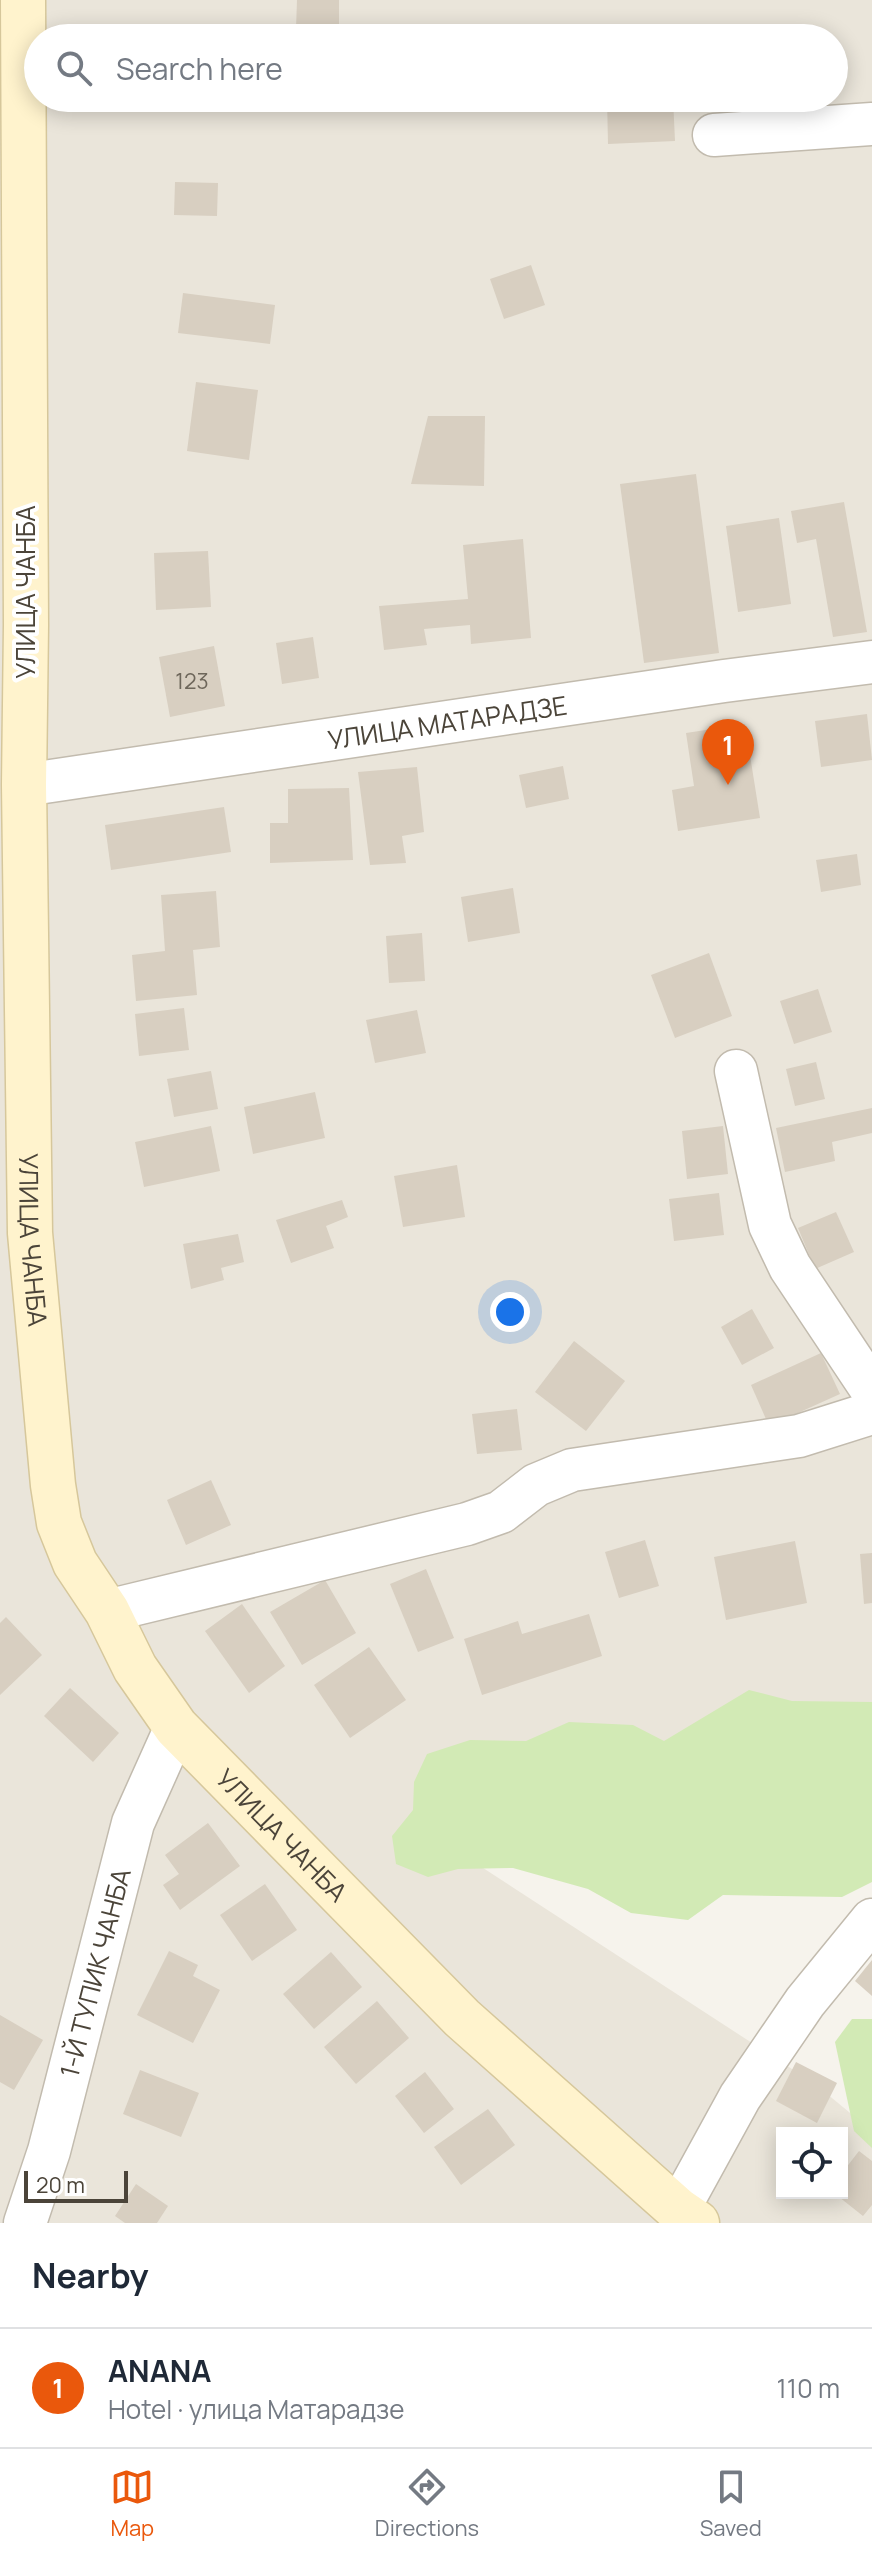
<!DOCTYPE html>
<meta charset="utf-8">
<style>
body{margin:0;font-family:Manrope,sans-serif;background:#f6f6f7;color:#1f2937}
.controls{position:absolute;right:24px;bottom:24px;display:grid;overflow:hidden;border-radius:0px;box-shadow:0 4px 20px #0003}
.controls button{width:72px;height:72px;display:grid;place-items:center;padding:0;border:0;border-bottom:2px solid #e0e1e3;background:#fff;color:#1f2937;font:40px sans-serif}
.scale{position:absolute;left:24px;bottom:20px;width:104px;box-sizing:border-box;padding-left:8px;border:4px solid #4b4439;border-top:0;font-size:22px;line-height:28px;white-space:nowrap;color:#4b4439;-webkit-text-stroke:6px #fff;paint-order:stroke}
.you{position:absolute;left:510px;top:1312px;width:28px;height:28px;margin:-20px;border:6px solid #fff;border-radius:50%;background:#1a73e8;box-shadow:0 0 0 12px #1a73e833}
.badge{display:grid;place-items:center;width:52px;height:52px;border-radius:50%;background:#ea580c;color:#fff;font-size:26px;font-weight:700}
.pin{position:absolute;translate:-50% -66px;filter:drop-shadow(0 2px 4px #0008)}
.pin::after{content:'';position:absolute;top:42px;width:28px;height:24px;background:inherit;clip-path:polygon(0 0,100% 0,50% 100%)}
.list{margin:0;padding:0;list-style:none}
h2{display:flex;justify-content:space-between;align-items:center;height:104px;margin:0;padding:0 32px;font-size:34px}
h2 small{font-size:26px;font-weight:400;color:#747a83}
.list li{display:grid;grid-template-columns:52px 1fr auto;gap:24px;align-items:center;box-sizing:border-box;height:120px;padding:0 32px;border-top:2px solid #e0e1e3}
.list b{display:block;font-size:30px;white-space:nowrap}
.list p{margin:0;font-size:26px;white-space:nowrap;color:#747a83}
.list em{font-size:26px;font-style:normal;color:#747a83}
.icon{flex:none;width:44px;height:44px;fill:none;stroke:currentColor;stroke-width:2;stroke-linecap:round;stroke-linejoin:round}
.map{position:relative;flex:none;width:872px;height:2223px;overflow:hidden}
.search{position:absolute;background:#fff;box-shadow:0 4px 20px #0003;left:24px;right:24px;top:24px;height:88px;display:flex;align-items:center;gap:20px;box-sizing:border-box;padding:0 28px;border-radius:44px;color:#747a83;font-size:30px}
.sheet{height:224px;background:#fff}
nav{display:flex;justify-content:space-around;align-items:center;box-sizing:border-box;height:112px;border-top:2px solid #e0e1e3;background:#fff;font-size:22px;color:#747a83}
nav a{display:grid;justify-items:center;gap:4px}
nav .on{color:#ea580c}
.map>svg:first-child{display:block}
.residential{fill:#eae5da;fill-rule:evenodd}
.green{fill:#d2eab5}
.building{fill:#d8cfc1}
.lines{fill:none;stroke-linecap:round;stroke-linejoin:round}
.street-casing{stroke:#c2bbae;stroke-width:45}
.secondary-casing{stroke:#d6c79b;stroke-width:47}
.street{stroke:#fff;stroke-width:42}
.secondary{stroke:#fff3cd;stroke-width:44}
.labels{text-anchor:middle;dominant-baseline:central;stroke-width:8;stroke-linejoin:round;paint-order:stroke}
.number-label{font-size:22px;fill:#6e675b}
.street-label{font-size:26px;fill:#4b4439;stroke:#fff}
</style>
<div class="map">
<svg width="872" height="2223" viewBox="0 0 872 2223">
<rect width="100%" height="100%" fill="#f6f3ec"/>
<!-- residential -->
<path class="residential" d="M0,0H872V1821L457,1851L815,2084L872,2131V2223H0ZM38,38H834V98H38ZM782,2133H842V2193H782Z"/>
<!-- green -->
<g class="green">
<path d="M749,1690L792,1701L872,1702V1882L842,1897L723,1895L688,1920L631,1913L588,1889L513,1868L458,1869L428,1877L396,1864L392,1836L413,1810L414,1782L427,1754L470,1740L526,1741L569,1722L633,1725L664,1741Z"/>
<path d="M852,2019H872V2148L854,2131L835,2042Z"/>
</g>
<!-- building -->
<g class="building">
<path d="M297,0H339V30L296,29Z"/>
<path d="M607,98H673L675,141L608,144Z"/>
<path d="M175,182L218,183L217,216L174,215Z"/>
<path d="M531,265L545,305L504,319L490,279Z"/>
<path d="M183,293L275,305L270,344L178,333Z"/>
<path d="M196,382L258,390L249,460L187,451Z"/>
<path d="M428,416H485L484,486L411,484Z"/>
<path d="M696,474L719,653L644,663L620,484Z"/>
<path d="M844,502L867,632L833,637L816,539L797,543L791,511Z"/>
<path d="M779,518L791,604L738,612L726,526Z"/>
<path d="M523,539L531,638L471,644L470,625L424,629L427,645L384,650L379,606L468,599L463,545Z"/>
<path d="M208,551L211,607L156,610L154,553Z"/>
<path d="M313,637L319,678L282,684L276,643Z"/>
<path d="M214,646L225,706L170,717L159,657Z"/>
<path d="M867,714L872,760L821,767L815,721Z"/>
<path d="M745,724L760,818L678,831L672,790L694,786L686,733Z"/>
<path d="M563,766L569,799L526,808L519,775Z"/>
<path d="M417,767L424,832L402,836L406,863L370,865L358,772Z"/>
<path d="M349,788L353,860L270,863V823H288V789Z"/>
<path d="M224,807L231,852L111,870L105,825Z"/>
<path d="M857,854L861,885L821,892L816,860Z"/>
<path d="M513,888L520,933L468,942L461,897Z"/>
<path d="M216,891L220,947L193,950L197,995L136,1001L132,955L165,951L161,895Z"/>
<path d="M422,933L425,981L389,983L386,936Z"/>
<path d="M709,953L732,1016L675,1038L651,975Z"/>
<path d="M818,989L832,1032L794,1044L780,1001Z"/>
<path d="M184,1008L189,1050L139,1056L135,1014Z"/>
<path d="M417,1010L426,1053L375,1063L366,1020Z"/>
<path d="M816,1062L825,1099L795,1106L786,1069Z"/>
<path d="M211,1071L218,1109L174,1117L167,1079Z"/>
<path d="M315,1092L325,1138L253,1154L244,1107Z"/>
<path d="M872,1108V1133L832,1142L835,1161L785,1172L776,1128Z"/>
<path d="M211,1126L220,1171L144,1187L135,1142Z"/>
<path d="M723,1126L728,1174L687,1179L682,1131Z"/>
<path d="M457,1165L465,1217L403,1227L394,1176Z"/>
<path d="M719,1193L724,1235L674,1241L669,1199Z"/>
<path d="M342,1200L348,1217L326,1226L334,1248L291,1263L276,1220Z"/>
<path d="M836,1212L854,1252L815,1269L798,1228Z"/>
<path d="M238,1234L244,1262L221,1268L224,1280L191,1289L183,1244Z"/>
<path d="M752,1309L774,1348L742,1365L721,1327Z"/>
<path d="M574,1341L625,1381L586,1431L535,1392Z"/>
<path d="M821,1353L840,1394L769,1426L751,1385Z"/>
<path d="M517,1409L522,1450L477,1454L472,1414Z"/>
<path d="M211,1480L231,1525L186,1545L167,1500Z"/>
<path d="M645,1540L659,1586L619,1598L605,1552Z"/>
<path d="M795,1541L807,1603L726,1620L714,1557Z"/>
<path d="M872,1553V1603L864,1604L860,1554Z"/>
<path d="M426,1569L454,1638L418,1652L390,1584Z"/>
<path d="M325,1580L356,1633L302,1665L270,1612Z"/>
<path d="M242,1604L285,1666L249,1693L205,1631Z"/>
<path d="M589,1614L602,1656L482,1695L464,1639L518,1621L522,1634Z"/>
<path d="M6,1617L42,1655L0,1695V1623Z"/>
<path d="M369,1647L406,1700L350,1738L314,1685Z"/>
<path d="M70,1688L119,1733L93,1762L44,1716Z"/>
<path d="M208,1823L240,1866L180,1910L163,1885L179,1874L165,1855Z"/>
<path d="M265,1884L297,1930L252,1961L220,1915Z"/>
<path d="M169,1951L198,1965L193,1976L220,1990L193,2043L137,2015Z"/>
<path d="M331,1952L362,1987L314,2029L283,1994Z"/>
<path d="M872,1960V1996L855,1981Z"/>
<path d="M377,2001L409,2038L356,2084L324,2047Z"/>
<path d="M0,2015L43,2040L14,2090L0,2082Z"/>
<path d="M796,2062L837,2083L817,2123L776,2101Z"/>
<path d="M140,2070L199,2093L181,2137L123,2114Z"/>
<path d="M425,2072L454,2109L424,2133L395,2096Z"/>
<path d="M488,2109L515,2145L461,2185L434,2147Z"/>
<path d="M859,2151L872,2161V2205L863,2216L834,2193H842V2173Z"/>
<path d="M136,2184L168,2206L157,2223H125L115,2216Z"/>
</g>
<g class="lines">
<defs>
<g id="street">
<path d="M714,135L872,124"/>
<path id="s1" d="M24,785L724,681L872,662"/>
<path d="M736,1071L770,1225L790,1267L872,1390"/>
<path d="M107,1611L467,1524L501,1512L536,1485L572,1470L799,1436L872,1413"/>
<path d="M678,2210L740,2097L805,2002L872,1920"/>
<path id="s2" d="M25,2223L49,2151L133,1823L176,1727"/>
</g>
<g id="secondary">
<path id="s3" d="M23,0L26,625L24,785L30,1233L53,1485L59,1523L75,1563L107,1611L135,1668L176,1727L462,2018L678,2210L697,2223"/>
</g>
</defs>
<!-- street casing -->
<use href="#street" class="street-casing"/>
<!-- secondary casing -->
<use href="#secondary" class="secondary-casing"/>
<!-- street -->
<use href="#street" class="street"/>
<!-- secondary -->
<use href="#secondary" class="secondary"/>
</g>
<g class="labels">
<!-- number labels -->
<g class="number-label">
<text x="192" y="681">123</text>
</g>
<!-- street labels -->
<g class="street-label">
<text transform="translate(25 592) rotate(-90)">УЛИЦА ЧАНБА</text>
<text stroke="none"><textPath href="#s1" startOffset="428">УЛИЦА МАТАРАДЗЕ</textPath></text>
<text stroke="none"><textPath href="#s3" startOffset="1240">УЛИЦА ЧАНБА</textPath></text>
<text stroke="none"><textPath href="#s3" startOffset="1912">УЛИЦА ЧАНБА</textPath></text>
<text stroke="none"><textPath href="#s2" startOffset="260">1-Й ТУПИК ЧАНБА</textPath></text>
</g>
</g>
</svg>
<div class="controls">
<button><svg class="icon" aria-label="locate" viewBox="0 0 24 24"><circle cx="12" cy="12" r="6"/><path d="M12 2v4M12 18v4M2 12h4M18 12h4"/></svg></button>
</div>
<div class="scale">20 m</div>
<div class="you"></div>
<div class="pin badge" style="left:728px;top:785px">1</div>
<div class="search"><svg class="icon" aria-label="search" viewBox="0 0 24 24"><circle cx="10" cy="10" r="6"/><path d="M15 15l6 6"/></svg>Search here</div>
</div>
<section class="sheet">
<h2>Nearby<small></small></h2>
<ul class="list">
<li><span class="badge">1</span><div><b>ANANA</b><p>Hotel · улица Матарадзе</p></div><em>110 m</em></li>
</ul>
</section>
<nav>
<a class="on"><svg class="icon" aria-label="map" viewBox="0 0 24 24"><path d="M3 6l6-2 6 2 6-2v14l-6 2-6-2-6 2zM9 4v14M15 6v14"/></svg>Map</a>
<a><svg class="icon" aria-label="directions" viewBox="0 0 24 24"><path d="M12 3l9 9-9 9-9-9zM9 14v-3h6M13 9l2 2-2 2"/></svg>Directions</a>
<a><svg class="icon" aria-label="saved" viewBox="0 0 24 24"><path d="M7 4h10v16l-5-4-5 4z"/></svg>Saved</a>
</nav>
